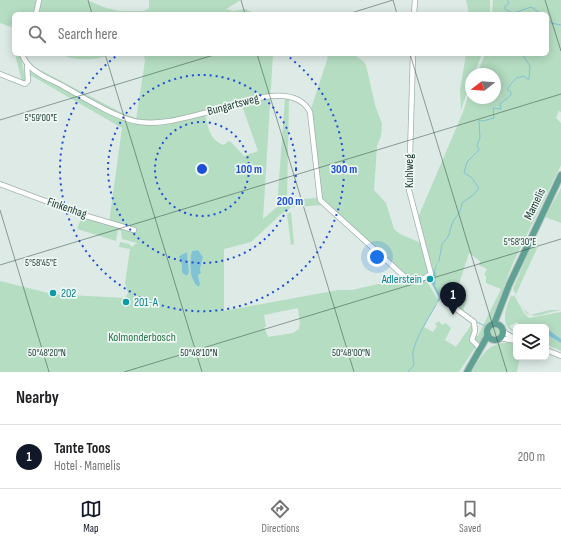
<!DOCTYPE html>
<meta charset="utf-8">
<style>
body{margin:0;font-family:"Sofia Sans Condensed",sans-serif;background:#f6f6f6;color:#202124}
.controls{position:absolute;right:12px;bottom:12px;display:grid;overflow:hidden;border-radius:6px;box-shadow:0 2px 10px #0003}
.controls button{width:36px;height:36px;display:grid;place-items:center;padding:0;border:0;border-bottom:1px solid #e0e0e0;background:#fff;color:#202124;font:20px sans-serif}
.compass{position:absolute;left:465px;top:68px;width:36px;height:36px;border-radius:50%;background:#fff;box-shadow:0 2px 10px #0003;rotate:253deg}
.you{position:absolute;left:377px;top:257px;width:14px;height:14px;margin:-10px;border:3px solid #fff;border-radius:50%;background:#1a73e8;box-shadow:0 0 0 6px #1a73e833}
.badge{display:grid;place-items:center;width:26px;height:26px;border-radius:50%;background:#111827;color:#fff;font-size:13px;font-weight:700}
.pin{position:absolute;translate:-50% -33px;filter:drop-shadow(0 1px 2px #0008)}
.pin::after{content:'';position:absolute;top:21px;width:14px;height:12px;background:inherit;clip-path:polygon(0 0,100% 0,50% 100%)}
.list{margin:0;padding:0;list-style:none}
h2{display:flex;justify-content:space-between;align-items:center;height:52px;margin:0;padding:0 16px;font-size:17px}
h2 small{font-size:13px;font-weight:400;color:#757577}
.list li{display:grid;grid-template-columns:26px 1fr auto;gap:12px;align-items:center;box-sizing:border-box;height:64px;padding:0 16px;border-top:1px solid #e0e0e0}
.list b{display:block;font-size:15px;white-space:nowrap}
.list p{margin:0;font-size:13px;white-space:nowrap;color:#757577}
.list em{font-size:13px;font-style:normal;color:#757577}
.icon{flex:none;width:22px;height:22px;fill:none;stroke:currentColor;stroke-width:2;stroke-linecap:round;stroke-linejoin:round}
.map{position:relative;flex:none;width:561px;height:372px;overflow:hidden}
.search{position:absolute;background:#fff;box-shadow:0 2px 10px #0003;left:12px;right:12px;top:12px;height:44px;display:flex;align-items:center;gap:10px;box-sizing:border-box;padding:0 14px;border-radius:6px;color:#757577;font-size:15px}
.sheet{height:116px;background:#fff}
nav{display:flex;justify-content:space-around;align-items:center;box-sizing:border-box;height:56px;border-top:1px solid #e0e0e0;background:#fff;font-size:11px;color:#757577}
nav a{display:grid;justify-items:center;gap:2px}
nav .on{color:#111827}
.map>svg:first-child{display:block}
.green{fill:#b5ddc2;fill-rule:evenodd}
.water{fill:#82c3d3}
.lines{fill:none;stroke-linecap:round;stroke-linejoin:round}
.stream{stroke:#82c3d3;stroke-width:1}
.minor-casing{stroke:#a0b2ac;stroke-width:6}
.major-casing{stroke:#bcc4c2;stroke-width:8}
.minor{stroke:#fff;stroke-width:4.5}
.major{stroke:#5fa294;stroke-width:6}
.ticks{fill:none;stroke:#1e3a34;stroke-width:1;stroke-opacity:0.45}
.ring{fill:none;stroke:#1d4ed8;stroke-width:2;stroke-dasharray:2 4}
.culture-dot{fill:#0f9aa8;stroke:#eef7f3;stroke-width:1.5}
.labels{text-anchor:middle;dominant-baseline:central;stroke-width:3.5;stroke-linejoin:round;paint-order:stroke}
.street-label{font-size:12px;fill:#1e3a34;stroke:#eef7f3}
.culture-label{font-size:12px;fill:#0d838f;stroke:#eef7f3;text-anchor:start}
.park-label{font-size:12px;fill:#277348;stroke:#eef7f3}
.ticks-label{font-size:10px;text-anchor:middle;fill:#1e3a34;stroke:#eef7f3;stroke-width:3.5;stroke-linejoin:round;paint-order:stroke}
.centre{fill:#1d4ed8;stroke:#eef7f3;stroke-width:2}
.ring-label{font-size:12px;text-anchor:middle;font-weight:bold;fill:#1d4ed8;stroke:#eef7f3;stroke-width:3.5;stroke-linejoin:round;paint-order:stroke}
</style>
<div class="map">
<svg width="561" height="372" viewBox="0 0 561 372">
<rect width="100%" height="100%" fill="#ddeae5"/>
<!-- green -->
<g class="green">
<path d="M0,0H87L106,8L119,11H144L149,8V0H241L226,9L233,11L246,9L255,14H14V28L0,23Z"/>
<path d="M466,0H490V14H469Z"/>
<path d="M493,0H561V112L559,111L556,118L561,123V165L513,263L504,286L506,287L492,323L486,329V338L481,346L474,341L475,335L478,336L501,289L486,283V276L484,275L487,269L479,265L480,261L469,253L455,296L467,299L463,311L441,297L439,298L431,283L433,271L417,220L463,112L471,87V98H495V74H477L485,54H547V14H492Z"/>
<path d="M15,54H20L26,81L22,82Z"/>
<path d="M60,54H111C98,61 73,61 60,54Z"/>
<path d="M139,54H273L263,219L277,207L285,98L289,99L287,200L317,198L314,169L315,143L310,112L328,57L321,54H353L363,61L366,65L375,105L382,124L381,136L377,146L374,190L386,203L394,229L400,234L421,243L430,274L423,278L407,277L324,205L292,207L280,215L251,242L224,249V311L338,290H352L378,284H397L411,281L427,282L438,300L424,327L433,332L437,326L435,324L439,321L442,325L446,323L451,328L445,340L456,347L473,322C475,330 469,336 473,345L476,346L459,372H0V281L52,294L125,298L128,293L125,283L130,249L119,247L120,242L129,244L132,247L137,243L122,239L121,231L118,230L116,241L77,229L82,216L109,223L122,128L32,76H30L29,80L27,69L115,116L136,123L159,124L205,114C208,127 210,141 224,145L228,141L231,142L244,156L258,151L241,103C206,109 172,124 136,120L145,61L144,56ZM198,250L203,257L200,269L201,273L198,275L200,284L199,287C189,282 189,261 192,251ZM187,252L189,272L187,276L182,273V266L179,256ZM298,308L300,325L299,326V329L293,333L268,337L264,327H266L264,315Z"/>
<path d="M466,54H482L474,74H471V81L461,110L460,91Z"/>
<path d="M25,62L124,114L134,117L133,119L116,113L30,67Z"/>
<path d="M561,188V223L545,217Z"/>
<path d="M291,212L294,244L291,245L287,214Z"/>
<path d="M534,239L535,243L539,244L516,294L523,308L530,315L550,310H561C550,311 535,320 526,313L513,289Z"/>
<path d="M511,295L512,297L514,295L524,313L529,318L561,312V339L543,326L522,327L517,322L509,326L516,333C498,325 506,309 511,295Z"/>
<circle cx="495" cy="332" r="5.5"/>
<path d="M546,334L561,343V351L546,344Z"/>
<path d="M516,343V357H520L517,372H472C483,352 491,340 516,343Z"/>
</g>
<!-- water -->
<g class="water">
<path d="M198,250L203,257L200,269L201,273L198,275L200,284L199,287C189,282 189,261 192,251Z"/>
<path d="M187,252L189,272L187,276L182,273V266L179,256Z"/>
<path d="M438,261L435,271L436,275L435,286L442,297L435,306L439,298L431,281L434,279L433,273Z"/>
<path d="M546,328L561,339V343L546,334Z"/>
</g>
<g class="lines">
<!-- stream -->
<g class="stream">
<path d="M507,0L509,3L505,6V9L515,14"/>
<path d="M514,13L531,7L542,14"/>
<path d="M547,19L551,23L561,25"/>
<path d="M439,261L442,244C451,234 448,236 452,224C455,215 460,217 462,203L473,195L479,188L471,177L464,173L467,162L479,150L477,145L480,138L479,120L483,121L494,118L493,108L501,109L500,104L511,95V92L507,89L516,78L524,76L527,79H529L530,66L522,54"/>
<path d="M477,322L485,326"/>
<path d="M408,372L414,365C414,360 412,356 413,352C416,337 428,319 436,305"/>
</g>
<defs>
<g id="minor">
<path d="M36,14L39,0"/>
<path d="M414,14L415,0"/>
<path d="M22,54C28,72 48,78 63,86C82,97 120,120 140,122C163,125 187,117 209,112C234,105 294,79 310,112L320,200L406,278L423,279L431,274L409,190L413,54"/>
<path d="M0,74L25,84L28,81L27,66"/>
<path d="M0,184L83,215L134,230"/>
<path d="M444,300L474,322L475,331L472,340L481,349"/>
<path d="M503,332L516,339"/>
<path d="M500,338L516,341"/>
<path d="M546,350L561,356"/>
</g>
<g id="major">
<circle cx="495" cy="332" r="8"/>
<path d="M494,324L509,285L561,175"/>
<path d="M467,372L488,335"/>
</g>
</defs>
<!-- minor casing -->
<use href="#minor" class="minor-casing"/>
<!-- major casing -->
<use href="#major" class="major-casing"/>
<!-- minor -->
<use href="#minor" class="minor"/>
<!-- major -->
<use href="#major" class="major"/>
</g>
<!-- ticks -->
<path class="ticks" d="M88,0L92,14M241,0L245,14M393,0L397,14M545,0L561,51M348,14L393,0M105,54L202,372M257,54L354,372M410,54L507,372M0,120L217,54M0,210L49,372M0,265L561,94M124,372L561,239"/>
<!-- distance rings -->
<g class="ring">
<circle cx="202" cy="169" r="47"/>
<circle cx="202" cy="169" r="94"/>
<path d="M285 54A142 142 0 1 1 119 54"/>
</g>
<!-- markers -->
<g class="culture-dot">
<circle cx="430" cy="279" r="4"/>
<circle cx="53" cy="293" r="4"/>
<circle cx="126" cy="302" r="4"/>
</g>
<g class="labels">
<!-- street labels -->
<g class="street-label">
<text transform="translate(233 105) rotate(-15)">Bungartsweg</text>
<text transform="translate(409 171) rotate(-90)">Kuhlweg</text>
<text transform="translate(535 204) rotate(-64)">Mamelis</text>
<text transform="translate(67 208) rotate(19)">Finkenhag</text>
</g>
<!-- culture labels -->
<g class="culture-label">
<text x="422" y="279" text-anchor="end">Adlerstein</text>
<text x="61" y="293">202</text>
<text x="134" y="302">201-A</text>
</g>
<!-- park labels -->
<g class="park-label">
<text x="142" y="337">Kolmonderbosch</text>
</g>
</g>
<g class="ticks-label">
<text x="41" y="121">5°59'00"E</text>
<text x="520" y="245">5°58'30"E</text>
<text x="41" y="266">5°58'45"E</text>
<text x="47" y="356">50°48'20"N</text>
<text x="199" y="356">50°48'10"N</text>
<text x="351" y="356">50°48'00"N</text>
</g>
<circle cx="202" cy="169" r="6" class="centre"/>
<g class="ring-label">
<text x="249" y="173">100 m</text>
<text x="344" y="173">300 m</text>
<text x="290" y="205">200 m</text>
</g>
</svg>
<div class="controls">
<button><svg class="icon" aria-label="layers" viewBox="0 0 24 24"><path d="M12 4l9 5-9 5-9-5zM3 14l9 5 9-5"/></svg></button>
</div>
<svg class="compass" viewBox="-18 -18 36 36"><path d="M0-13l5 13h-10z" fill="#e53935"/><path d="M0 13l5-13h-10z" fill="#757577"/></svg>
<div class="you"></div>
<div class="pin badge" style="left:453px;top:315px">1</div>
<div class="search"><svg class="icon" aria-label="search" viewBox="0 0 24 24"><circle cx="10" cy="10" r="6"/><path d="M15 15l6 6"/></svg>Search here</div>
</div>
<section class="sheet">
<h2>Nearby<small></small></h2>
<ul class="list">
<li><span class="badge">1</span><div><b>Tante Toos</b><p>Hotel · Mamelis</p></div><em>200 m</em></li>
</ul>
</section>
<nav>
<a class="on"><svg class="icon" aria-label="map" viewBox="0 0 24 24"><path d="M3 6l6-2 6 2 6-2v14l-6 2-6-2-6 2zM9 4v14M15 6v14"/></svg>Map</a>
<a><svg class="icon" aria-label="directions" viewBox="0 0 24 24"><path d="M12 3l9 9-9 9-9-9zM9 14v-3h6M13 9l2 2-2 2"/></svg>Directions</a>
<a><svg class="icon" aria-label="saved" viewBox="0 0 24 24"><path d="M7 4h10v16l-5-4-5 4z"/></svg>Saved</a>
</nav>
